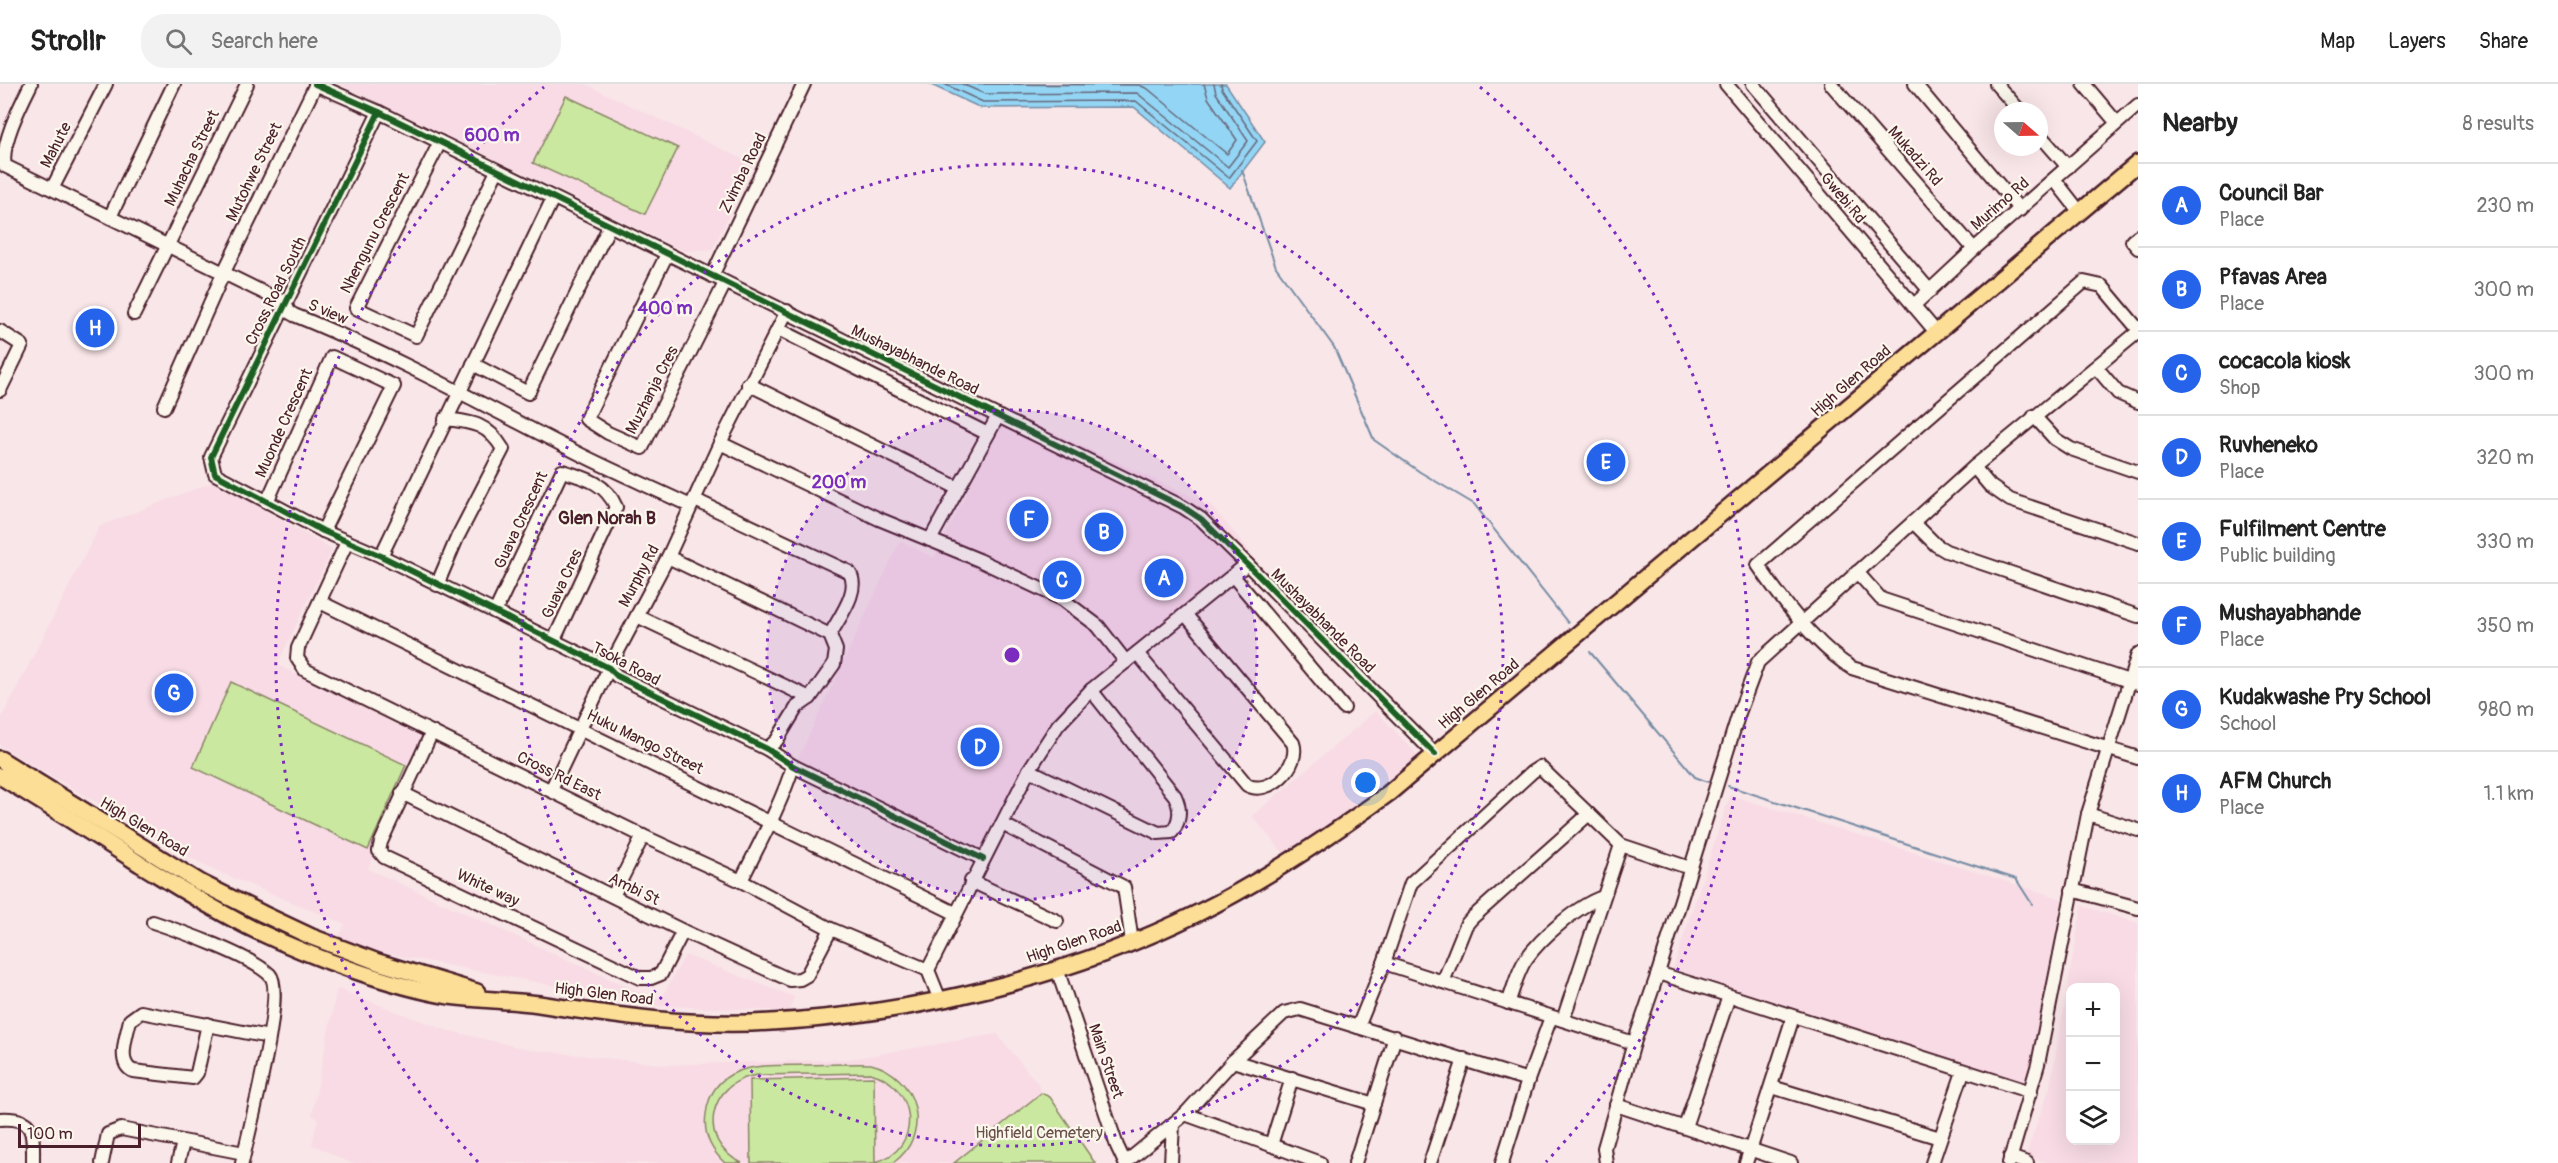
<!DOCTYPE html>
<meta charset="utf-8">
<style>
body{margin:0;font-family:Pangolin,sans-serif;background:#f2f2f2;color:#222}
.controls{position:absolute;right:18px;bottom:18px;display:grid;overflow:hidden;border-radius:12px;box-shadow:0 6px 24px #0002}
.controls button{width:54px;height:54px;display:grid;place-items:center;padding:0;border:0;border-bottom:2px solid #e0e0e0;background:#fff;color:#222;font:30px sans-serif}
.compass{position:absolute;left:1994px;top:18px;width:54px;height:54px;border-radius:50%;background:#fff;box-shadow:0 6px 24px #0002;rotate:110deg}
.scale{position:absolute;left:18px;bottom:15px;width:123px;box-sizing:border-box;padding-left:6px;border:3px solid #4a1f2b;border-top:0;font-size:16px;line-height:21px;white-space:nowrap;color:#4a1f2b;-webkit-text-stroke:4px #fbf7ec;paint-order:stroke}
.you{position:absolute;left:1366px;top:699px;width:21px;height:21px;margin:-15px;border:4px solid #fff;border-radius:50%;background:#1a73e8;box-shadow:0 0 0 9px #1a73e833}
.badge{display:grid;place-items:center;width:39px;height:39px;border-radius:50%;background:#2563eb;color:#fff;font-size:20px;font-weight:700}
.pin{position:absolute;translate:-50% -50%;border:3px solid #fff;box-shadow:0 2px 6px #0006}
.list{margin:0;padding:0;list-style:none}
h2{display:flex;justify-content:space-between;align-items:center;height:78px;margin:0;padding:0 24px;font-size:26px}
h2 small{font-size:20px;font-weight:400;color:#767676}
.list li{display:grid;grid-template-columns:39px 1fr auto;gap:18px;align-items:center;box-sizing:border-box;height:84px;padding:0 24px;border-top:2px solid #e0e0e0}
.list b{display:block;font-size:22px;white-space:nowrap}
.list p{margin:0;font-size:20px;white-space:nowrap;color:#767676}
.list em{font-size:20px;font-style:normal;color:#767676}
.icon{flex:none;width:33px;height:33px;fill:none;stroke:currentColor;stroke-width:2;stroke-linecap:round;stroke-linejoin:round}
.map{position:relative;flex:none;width:2138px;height:1079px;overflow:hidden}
header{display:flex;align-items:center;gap:36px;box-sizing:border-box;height:84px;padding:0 30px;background:#fff;border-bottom:2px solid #e0e0e0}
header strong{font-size:28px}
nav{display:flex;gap:33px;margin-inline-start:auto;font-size:21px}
.search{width:420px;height:54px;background:#f2f2f2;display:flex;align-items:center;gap:15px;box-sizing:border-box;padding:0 21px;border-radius:24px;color:#767676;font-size:22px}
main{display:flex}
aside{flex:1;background:#fff}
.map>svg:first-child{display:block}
.built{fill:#f8dbe5;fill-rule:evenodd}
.green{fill:#cae8a0;stroke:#8a8466;stroke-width:1.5}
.water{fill:#93d5f4;stroke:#768ca4;stroke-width:1.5}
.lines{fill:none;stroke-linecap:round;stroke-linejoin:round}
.shore{stroke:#67687b;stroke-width:1.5}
.stream{stroke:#768ca4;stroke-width:2}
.minor-casing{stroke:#4a1f2b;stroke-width:16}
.major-casing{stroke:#4a1f2b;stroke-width:20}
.minor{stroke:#fbf7ec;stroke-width:12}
.major{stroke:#fcde96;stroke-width:15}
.cycleway-casing{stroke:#fbf7ec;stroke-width:10}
.cycleway{stroke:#1b5e20;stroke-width:6}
.ring{fill:none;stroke:#7b2cbf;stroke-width:3;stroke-dasharray:3 6}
.labels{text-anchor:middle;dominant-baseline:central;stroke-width:4.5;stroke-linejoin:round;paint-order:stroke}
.street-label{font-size:16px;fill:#4a1f2b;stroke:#fbf7ec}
.park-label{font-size:16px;fill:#6a5148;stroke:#fbf7ec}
.neighbourhood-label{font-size:18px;font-weight:bold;fill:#4a1f2b;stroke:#fbf7ec}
.centre{fill:#7b2cbf;stroke:#fbf7ec;stroke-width:3}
.ring-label{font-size:18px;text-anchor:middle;font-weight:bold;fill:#7b2cbf;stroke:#fbf7ec;stroke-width:4.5;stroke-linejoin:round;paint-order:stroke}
</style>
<header>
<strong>Strollr</strong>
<div class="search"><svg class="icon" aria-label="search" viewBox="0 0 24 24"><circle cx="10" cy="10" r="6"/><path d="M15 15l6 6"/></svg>Search here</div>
<nav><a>Map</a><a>Layers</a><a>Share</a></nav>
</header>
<main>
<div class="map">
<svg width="2138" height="1079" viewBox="0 0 2138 1079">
<rect width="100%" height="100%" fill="#f9e6e8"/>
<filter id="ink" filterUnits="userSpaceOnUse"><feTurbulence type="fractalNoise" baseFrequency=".0167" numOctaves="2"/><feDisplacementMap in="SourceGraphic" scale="12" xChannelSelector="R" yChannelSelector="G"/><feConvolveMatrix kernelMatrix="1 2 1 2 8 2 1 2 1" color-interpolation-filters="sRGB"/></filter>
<g filter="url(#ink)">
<!-- built -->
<g class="built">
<path d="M340,0H585L753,80L713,165L684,167Z"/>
<path d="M1008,328L1210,421L1250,467L1107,586L1045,646L978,768L796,679L900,457L934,474Z"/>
<path d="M216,397L332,466L277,581L422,653L368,785L649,913L662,914L685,871L794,913L789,927L660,922L380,868L339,854L345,840L207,783L0,662V637L100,442Z"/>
<path d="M1376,627L1419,673L1375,715L1285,771L1252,732Z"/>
<path d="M1730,711L2062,815L2027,1000L1673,885Z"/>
<path d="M2082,822L2138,839V1079H2049L2026,1071L2050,1003ZM2070,904H2116V1056H2070Z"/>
<path d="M337,905L445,946L531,966L668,981L851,975L997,950L1038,1000L1041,1009L954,1079H350L312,1060L318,1035L312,1031Z"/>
</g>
<!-- green -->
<g class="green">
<path d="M566,12L678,64L645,130L533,79Z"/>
<path d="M231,598L406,681L368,766L193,683Z"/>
<path d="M871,980C917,991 934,1050 893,1079H751L750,996L874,993L875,1078C924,1066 917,1000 870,989L758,991C709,996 695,1058 742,1079H725C711,1066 703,1049 706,1030C713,976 766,982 806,981C828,981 849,979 871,980Z"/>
<path d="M1041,1009L1050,1013L1095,1079H954Z"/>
</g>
<!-- water -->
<path class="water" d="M929,0H1226L1265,58L1230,104L1134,23L981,24Z"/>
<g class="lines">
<!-- shore -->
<g class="shore">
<path d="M944,0L983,18L1136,17L1229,94L1257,57L1222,5L1221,0"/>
<path d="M962,0L985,10L1137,9L1228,83L1248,57L1216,9L1214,0"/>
<path d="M984,0L1139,1L1148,5L1227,70L1237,56L1208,14L1204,0"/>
</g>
<!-- stream -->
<g class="stream">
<path d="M1242,86L1276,183L1334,263L1374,356L1420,388L1474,420L1568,539"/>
<path d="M1590,568L1695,693L1708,698"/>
<path d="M1728,702L2016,795L2032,820"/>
</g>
<defs>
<g id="minor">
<path d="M31,0C21,20 0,61 5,82L285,219L289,228L294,231C388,269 478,318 568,364C608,385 651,403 691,422"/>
<path d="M315,0L379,28L1183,423L1201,435L1247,480L1435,670"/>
<path d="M1726,0L1936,248"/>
<path d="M1753,0L1930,207"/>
<path d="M1831,0L1974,165"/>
<path d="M1915,0L2020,126"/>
<path d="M1996,0L2020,27"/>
<path d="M2084,0L2117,39"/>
<path d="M379,28L211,373L215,390L323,447L381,472L609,584L617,592L767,665L793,682L983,775"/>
<path d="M2039,50L2068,83"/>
<path d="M440,58L356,224L416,252L497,87"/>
<path d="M2054,95L2079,127"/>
<path d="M52,105L106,0"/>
<path d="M110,133L174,0"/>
<path d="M2138,152L2132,157L2138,164"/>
<path d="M667,170L586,335L608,349L642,364L725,199"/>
<path d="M712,192L804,0"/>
<path d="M1913,222L1974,165L2138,21"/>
<path d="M134,230L247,0"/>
<path d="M778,245L988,350"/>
<path d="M2138,245L2102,202L2084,198L1758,481C1781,515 1817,563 1852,584L2138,674"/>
<path d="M0,247L22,261L0,306"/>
<path d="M473,280L528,309L609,143"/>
<path d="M2096,283L2118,309L2138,318"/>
<path d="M748,300L958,404"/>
<path d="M164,323L223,190L316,0"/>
<path d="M2034,332L2055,355L2071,365L2138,388"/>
<path d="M720,359L879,435L979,476L1062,515L1098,542L1126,578"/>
<path d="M1974,383L1990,402L2010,416L2138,459"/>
<path d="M695,416L849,488C862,505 838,535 830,551"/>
<path d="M267,418L332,273L394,302L323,447"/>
<path d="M1913,438L1936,461L1946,467L2138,532"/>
<path d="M930,456L998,332"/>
<path d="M347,458L298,564L297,574L305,586L643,752L741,797L831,845L928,886"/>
<path d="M381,472L553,114"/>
<path d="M668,473L830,551L836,566L834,580L810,614L797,623L777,656L767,665"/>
<path d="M1857,488L1881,515L2138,600"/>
<path d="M1233,492L1344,624"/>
<path d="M437,501L457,454L503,365C488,340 473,338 445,335"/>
<path d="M320,518L955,829"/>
<path d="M495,528L562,387C586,394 606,399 616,423L553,558"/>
<path d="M637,532L810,614"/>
<path d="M1137,569L1247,701C1269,713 1301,681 1293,659L1186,531"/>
<path d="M432,648L381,758L379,767L384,773L640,894H651L661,890L683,847"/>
<path d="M1029,686L1158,749L1172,748C1181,736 1181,725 1175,712L1091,606"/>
<path d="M551,706L609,584L668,473L720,359L787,227"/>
<path d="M402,709L683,847L790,896L800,895L807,891L831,845"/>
<path d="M2088,730L2138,746"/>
<path d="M1002,740L1124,803L1132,858"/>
<path d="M741,797C759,760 781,721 793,682"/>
<path d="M971,797L1057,837"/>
<path d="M2072,806L2138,824"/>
<path d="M613,812L643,752"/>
<path d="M153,838C180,847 251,872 270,891C286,908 248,1050 242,1079"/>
<path d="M1384,879L1634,959"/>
<path d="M1057,885L1117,1062L1125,1079"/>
<path d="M1658,889L2031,1008"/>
<path d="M1443,898L1466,841L1472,834L1589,730"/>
<path d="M940,916L928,886L1029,686L1058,641L1091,606L1247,480"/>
<path d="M1508,919C1514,904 1517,888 1526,875C1541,854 1578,821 1603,813"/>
<path d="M1563,936L1621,761"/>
<path d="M208,940L197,989L193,994L133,987C116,979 127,951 130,936L141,928L269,953"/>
<path d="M1233,977L1374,1020"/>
<path d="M1292,994L1271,1061L1320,1079"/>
<path d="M1528,996L1551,933"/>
<path d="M1772,1003L1940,1054"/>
<path d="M1616,1021L1791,1079"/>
<path d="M1185,1030L1271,1061"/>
<path d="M0,1035C36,1033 33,1049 33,1079"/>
<path d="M1685,1043L1729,912"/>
<path d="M2010,1073L2027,1079"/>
<path d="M102,1079L108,1050L121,1045L244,1069"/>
<path d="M178,1079L183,1058"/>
<path d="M1125,1079L1185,1030L1233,977L1284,929L1300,925L1358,943"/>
<path d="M1171,1079L1173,1040"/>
<path d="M1355,1079L1395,953"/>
<path d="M1430,1079L1464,975"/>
<path d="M1502,1079L1528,996L1358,943L1384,879L1411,799L1532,688L1540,683L1621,761L1690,784"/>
<path d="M1606,1079L1604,1064L1634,959L1658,889L1739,629L1758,578L1974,383L2138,248"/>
<path d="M1746,1079L1793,933"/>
<path d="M1932,1079L1963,988"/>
<path d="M2009,1079L2038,980L2088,730L2138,570"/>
</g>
<g id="major">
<path d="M0,675L201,799L263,830L312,853L378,878L477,908"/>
<path d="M0,692C47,721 94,750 140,780C178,803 217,828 257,847C312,873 390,902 449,912C479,916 509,916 539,920C615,932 694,943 771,938C911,931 1072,892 1198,829C1265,796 1329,753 1389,709L2138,79"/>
</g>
</defs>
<!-- minor casing -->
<use href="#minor" class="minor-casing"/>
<!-- major casing -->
<use href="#major" class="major-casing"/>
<!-- minor -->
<use href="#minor" class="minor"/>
<!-- major -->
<use href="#major" class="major"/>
<defs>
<g id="cycleway">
<path d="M315,0L379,28L1183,423L1201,435L1247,480L1435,670"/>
<path d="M379,28L211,373L215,390L323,447L381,472L609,584L617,592L767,665L793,682L983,775"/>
</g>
</defs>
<!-- cycleway casing -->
<use href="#cycleway" class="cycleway-casing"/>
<!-- cycleway -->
<use href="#cycleway" class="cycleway"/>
</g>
</g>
<!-- distance rings -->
<circle cx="1012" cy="571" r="245" fill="#7b2cbf" fill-opacity=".12"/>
<g class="ring">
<circle cx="1012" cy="571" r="245"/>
<circle cx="1012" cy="571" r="491"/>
<path d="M478 1078A736 736 0 0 1 544 3M1480 3A736 736 0 0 1 1546 1078"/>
</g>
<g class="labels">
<!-- street labels -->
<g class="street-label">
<text transform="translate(56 61) rotate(-63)">Mahute</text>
<text transform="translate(1915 72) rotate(49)">Mukadzi Rd</text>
<text transform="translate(192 74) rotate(-64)">Muhacha Street</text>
<text transform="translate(254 88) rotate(-64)">Mutohwe Street</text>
<text transform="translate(743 89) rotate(-64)">Zvimba Road</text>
<text transform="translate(1843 114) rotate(50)">Gwebi Rd</text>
<text transform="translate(2000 120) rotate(-41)">Murimo Rd</text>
<text transform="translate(375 149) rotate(-63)">Nhengunu Crescent</text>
<text transform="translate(276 207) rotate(-64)">Cross Road South</text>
<text transform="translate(328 228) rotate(23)">S view</text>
<text transform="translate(915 276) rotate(26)">Mushayabhande Road</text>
<text transform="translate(1851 297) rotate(-41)">High Glen Road</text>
<text transform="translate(652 306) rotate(-63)">Muzhanja Cres</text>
<text transform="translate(284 339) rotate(-66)">Muonde Crescent</text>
<text transform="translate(521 436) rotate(-65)">Guava Crescent</text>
<text transform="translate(639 492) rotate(-62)">Murphy Rd</text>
<text transform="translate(562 500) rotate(-65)">Guava Cres</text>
<text transform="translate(1323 537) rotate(45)">Mushayabhande Road</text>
<text transform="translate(626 580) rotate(28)">Tsoka Road</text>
<text transform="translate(1479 610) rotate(-40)">High Glen Road</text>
<text transform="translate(645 658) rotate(26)">Huku Mango Street</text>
<text transform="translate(559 692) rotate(26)">Cross Rd East</text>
<text transform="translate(144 743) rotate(31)">High Glen Road</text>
<text transform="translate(488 804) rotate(25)">White way</text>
<text transform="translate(634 805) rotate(26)">Ambi St</text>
<text transform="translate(1074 858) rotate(-19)">High Glen Road</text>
<text transform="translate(604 910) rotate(7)">High Glen Road</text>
<text transform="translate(1106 977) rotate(71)">Main Street</text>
</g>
<!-- park labels -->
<g class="park-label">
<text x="1039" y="1049">Highfield Cemetery</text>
</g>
<!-- neighbourhood labels -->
<g class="neighbourhood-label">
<text x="607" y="434">Glen Norah B</text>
</g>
</g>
<circle cx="1012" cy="571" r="9" class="centre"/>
<g class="ring-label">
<text x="492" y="57">600 m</text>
<text x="665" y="230">400 m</text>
<text x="839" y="404">200 m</text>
</g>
</svg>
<div class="controls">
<button>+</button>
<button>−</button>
<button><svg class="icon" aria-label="layers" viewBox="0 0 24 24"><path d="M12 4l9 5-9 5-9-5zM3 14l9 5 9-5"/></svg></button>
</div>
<svg class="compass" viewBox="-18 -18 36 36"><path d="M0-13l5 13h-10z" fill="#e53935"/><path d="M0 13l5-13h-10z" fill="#767676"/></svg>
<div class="scale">100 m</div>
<div class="you"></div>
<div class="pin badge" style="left:1164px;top:494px">A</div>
<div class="pin badge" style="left:1104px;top:448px">B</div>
<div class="pin badge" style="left:1062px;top:496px">C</div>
<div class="pin badge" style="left:980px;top:663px">D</div>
<div class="pin badge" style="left:1606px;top:378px">E</div>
<div class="pin badge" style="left:1029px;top:435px">F</div>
<div class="pin badge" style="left:174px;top:609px">G</div>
<div class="pin badge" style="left:95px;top:244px">H</div>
</div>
<aside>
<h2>Nearby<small>8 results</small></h2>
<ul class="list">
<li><span class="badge">A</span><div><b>Council Bar</b><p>Place</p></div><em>230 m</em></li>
<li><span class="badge">B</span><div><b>Pfavas Area</b><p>Place</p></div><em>300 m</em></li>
<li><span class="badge">C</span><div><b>cocacola kiosk</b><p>Shop</p></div><em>300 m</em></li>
<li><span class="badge">D</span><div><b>Ruvheneko</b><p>Place</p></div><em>320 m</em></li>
<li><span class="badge">E</span><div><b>Fulfilment Centre</b><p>Public building</p></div><em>330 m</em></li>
<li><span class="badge">F</span><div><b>Mushayabhande</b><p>Place</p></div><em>350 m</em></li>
<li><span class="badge">G</span><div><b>Kudakwashe Pry School</b><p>School</p></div><em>980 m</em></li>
<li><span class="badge">H</span><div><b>AFM Church</b><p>Place</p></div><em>1.1 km</em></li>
</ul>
</aside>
</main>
